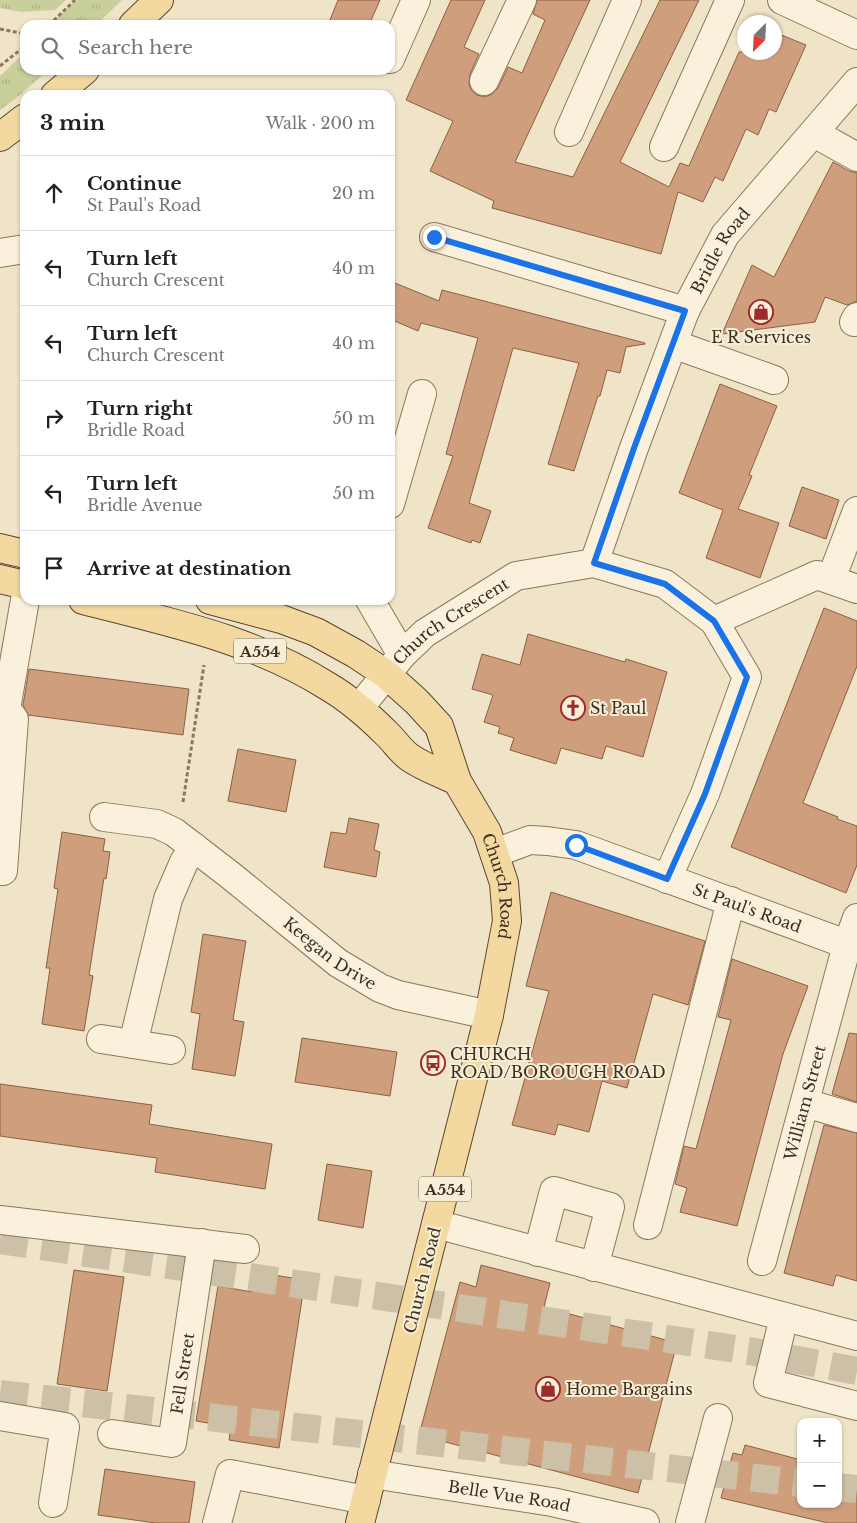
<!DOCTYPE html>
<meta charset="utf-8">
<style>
body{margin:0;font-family:"Libre Baskerville",serif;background:#f2f2f2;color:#222}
.controls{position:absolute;right:15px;bottom:15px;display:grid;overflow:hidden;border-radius:10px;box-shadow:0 1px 4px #0004}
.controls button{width:45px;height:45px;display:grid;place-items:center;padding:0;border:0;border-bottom:1px solid #e0e0e0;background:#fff;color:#222;font:25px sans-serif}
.compass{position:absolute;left:737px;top:15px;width:45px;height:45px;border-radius:50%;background:#fff;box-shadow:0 1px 4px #0004;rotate:204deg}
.stop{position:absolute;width:15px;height:15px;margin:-11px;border:4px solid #1a73e8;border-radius:50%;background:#fff}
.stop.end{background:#1a73e8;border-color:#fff;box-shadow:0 1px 5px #0008}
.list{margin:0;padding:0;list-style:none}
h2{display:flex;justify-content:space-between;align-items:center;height:65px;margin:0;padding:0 20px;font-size:21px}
h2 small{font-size:16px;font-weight:400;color:#767676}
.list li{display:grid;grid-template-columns:32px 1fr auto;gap:15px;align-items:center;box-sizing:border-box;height:75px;padding:0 20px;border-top:1px solid #e0e0e0}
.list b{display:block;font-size:19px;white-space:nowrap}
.list p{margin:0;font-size:16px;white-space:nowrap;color:#767676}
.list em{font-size:16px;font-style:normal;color:#767676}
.icon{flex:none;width:28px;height:28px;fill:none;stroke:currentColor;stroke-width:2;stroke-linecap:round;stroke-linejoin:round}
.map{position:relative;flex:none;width:857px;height:1523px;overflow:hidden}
.search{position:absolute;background:#fff;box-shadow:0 1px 4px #0004;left:20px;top:20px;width:375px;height:55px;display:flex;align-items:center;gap:12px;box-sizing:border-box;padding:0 18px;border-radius:15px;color:#767676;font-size:19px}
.panel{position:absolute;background:#fff;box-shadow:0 1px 4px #0004;left:20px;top:90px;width:375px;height:515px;border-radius:15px}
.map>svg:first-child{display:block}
.grass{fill:url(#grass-tufts)}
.building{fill:#cf9f7d;stroke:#8d5f41}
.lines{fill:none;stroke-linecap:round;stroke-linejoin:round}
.highway-tunnel{stroke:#ccc0a6;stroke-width:28;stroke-dasharray:28 14;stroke-linecap:butt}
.minor-casing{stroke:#8d765c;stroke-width:30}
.major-casing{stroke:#5b4430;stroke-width:30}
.path{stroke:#8d765c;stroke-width:3;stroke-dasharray:4 2.5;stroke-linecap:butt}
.minor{stroke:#faf1dc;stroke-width:28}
.major{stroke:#f3d9a0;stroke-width:28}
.route{stroke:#1a73e8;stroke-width:6}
.labels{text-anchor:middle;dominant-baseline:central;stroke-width:4;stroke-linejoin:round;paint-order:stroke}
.shield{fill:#f7eed8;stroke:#756857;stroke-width:1}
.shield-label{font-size:15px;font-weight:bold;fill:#3d2e20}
.street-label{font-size:16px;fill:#3d2e20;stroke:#f7eed8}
.poi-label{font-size:16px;fill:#3d2e20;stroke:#f7eed8;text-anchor:start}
</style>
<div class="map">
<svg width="857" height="1523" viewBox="0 0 857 1523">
<defs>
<pattern id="grass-tufts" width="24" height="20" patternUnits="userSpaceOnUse" patternTransform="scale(1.25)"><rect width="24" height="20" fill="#c9cf9b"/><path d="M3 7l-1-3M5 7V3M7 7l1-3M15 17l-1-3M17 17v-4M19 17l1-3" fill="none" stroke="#aeb285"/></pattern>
</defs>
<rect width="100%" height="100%" fill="#f0e4c8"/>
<!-- grass -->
<g class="grass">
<path d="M0,0H66L55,10L22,12L0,8Z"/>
<path d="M77,0H122L96,25H56L53,22Z"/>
<path d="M25,52V70H48L19,96L0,110V76Z"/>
</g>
<!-- building -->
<g class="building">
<path d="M338,0H380L369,25H328Z"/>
<path d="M451,0H485L464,47L479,54L470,74L469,83L471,90L477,95L485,97L492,94L498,88L508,67L522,73L545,20L533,14L537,0H590L515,162L573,177L660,0H699L620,162L669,187L680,163L689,166L723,88L739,52H742L744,46V52H774V32L806,45L776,112L769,109L758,135L746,129L723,181L715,177L703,202L678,192L661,254L492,208L494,201L430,171L453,121L406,100Z"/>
<path d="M833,162L849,171L857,173V301L847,305L825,297L815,322L722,334L752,265L774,277Z"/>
<path d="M390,281L439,301L442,290L645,343V344L626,347L620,373L607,370L600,396H598L574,471L548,464L579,363L513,348L469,503L491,511L480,543L472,540L471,543L428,528L453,456L446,454L478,338L421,323L418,331L390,319Z"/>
<path d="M720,384L777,406L749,475L752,476L738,509L779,523L760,578L706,558L723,510L679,493Z"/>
<path d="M802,487L839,500L826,539L789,526Z"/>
<path d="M824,608L857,621V666L803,803L838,817L837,819L857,826V865L846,893L731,847Z"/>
<path d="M528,634L625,662L626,659L667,672L643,757L606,746L602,759L561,748L556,764L510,750L514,738L498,733L500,727L484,722L493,695L472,689L482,654L520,665Z"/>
<path d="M29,669L189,689L183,735L28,715L23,705Z"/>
<path d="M238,749L296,760L286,812L228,801Z"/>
<path d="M349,818L379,824L374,850L380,852L376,877L324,867L331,832L346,834Z"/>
<path d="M62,832L105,839L103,851L110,852L106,879L104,878L89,975L93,976L84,1031L42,1024L50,968H46L58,889L54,888Z"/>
<path d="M551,892L705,941L688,1005L653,994L627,1088L602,1081L589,1132L558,1124L555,1135L512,1125L549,991L526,986Z"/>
<path d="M203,934L246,941L233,1020L244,1022L235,1076L192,1069L200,1014L191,1012Z"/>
<path d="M732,959L808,986L783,1054L737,1226L680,1212L687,1188L675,1184L684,1146L696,1149L731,1020L718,1017Z"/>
<path d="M849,1033L857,1034V1102L832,1094Z"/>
<path d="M302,1038L397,1052L390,1096L295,1082Z"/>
<path d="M0,1084L152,1105L149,1124L272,1144L265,1189L155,1172L157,1158L0,1136Z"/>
<path d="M824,1125L857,1133V1281L836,1275L833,1286L784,1273Z"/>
<path d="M327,1164L372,1171L363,1228L318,1220Z"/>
<path d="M481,1265L550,1283L544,1307L677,1343L638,1493L419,1435L460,1282L476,1287Z"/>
<path d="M74,1270L124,1277L107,1391L57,1384Z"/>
<path d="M255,1272L305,1280L279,1448L229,1440L231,1427L196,1421L218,1286L252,1292Z"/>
<path d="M745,1445L801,1460V1504H838V1482L857,1486V1523H828L721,1498L733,1453L742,1455Z"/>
<path d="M105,1469L195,1482L189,1523H156L98,1515Z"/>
</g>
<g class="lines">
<!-- highway-tunnel -->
<g class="highway-tunnel">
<path d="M0,1240L749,1351L857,1371"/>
<path d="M0,1394L801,1483"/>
<path d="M838,1487L857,1489"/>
</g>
<defs>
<g id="minor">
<path d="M782,0L857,35"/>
<path d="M390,59L416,0"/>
<path d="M484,81L522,0"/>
<path d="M569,132L627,0"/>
<path d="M814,133L857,157"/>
<path d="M664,147L730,0"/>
<path d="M434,237L685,311"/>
<path d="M0,253L25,249"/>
<path d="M854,322L857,317"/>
<path d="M673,344L774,380"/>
<path d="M390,504L422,394"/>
<path id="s1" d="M594,563L634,448L685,311L725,235L857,82"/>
<path d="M831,579L857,511"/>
<path d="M370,600L402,655"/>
<path d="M714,621L817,575L857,589"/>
<path id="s2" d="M359,708L402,655L425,633L516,576L594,563L665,584L714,621L747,677L705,794L667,879"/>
<path id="s3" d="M104,817L157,824L174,832L230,875L338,963L380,988L398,995L489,1015"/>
<path id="s4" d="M495,853L530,840L547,841L576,845L857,948"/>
<path d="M3,871L14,719L6,709L25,600"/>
<path d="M101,1039L171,1050"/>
<path d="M133,1044L168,899L184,862L194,847"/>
<path d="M805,1103L857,1118"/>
<path d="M0,1220L245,1249"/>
<path d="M436,1224L857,1336"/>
<path d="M648,1225L731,901"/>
<path d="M538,1252L554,1191L610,1207L594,1267"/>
<path id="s5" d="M762,1261L847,945L857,918"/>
<path d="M784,1317L768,1383L857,1406"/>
<path d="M0,1416L65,1427L53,1503"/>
<path id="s6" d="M112,1434L172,1443L202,1243"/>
<path id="s7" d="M372,1474L552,1502L645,1523"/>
<path d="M217,1523L230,1474L366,1500"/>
<path d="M690,1523L718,1418"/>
</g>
<g id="major">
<path d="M133,25L159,0"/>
<path d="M55,95L85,70"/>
<path d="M0,137L25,118"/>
<path d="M0,548L25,554"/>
<path d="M0,579L25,585"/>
<path d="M83,600C168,622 254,639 329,687C351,700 370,717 388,735C395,742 401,751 409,757C423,767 441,773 457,781"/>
<path id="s8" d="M210,600L281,619L316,632L356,654L386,674L417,702L439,726L457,781L487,832L504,883L507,921L489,1015L360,1523"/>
</g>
</defs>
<!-- minor casing -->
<use href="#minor" class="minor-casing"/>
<!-- major casing -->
<use href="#major" class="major-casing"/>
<!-- path -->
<g class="path">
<path d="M49,25L75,0"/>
<path d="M0,29L25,34"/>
<path d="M0,66L25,46"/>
<path d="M183,802L204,665"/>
</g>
<!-- minor -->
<use href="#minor" class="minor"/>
<!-- major -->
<use href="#major" class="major"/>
</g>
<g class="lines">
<!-- route -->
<path class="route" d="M434,237L685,311L634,448L594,563L665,584L714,621L747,677L705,794L667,879L576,845"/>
</g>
<!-- icons -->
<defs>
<symbol id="shop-ring" viewBox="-11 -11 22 22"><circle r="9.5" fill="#f7eed8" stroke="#9e2a2b" stroke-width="1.5"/><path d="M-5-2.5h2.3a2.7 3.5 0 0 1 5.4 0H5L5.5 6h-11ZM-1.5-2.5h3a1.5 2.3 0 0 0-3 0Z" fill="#9e2a2b"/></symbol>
<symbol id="church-ring" viewBox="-11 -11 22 22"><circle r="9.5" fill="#f7eed8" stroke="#9e2a2b" stroke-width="1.5"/><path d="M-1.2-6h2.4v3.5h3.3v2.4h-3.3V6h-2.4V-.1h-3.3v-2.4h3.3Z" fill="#9e2a2b"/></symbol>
<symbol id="bus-ring" viewBox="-11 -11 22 22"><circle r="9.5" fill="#f7eed8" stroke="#9e2a2b" stroke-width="1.5"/><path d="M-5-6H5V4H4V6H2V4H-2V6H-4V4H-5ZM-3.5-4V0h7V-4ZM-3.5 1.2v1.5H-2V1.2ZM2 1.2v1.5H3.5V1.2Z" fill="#9e2a2b"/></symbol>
</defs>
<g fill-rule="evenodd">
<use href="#shop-ring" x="747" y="298" width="28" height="28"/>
<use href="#church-ring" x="559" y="694" width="28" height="28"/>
<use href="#bus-ring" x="419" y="1049" width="28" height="28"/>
<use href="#shop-ring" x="534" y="1375" width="28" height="28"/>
</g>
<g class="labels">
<!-- shield labels -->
<g class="shield">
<rect x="234" y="638.5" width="52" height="25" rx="4"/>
<rect x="419" y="1176.5" width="52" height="25" rx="4"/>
</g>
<g class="shield-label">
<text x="260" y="651">A554</text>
<text x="445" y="1189">A554</text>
</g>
<!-- street labels -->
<g class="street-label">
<text stroke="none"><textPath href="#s1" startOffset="338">Bridle Road</textPath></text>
<text stroke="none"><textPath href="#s2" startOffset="128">Church Crescent</textPath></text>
<text stroke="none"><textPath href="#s8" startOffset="440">Church Road</textPath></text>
<text stroke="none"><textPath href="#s4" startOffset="266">St Paul's Road</textPath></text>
<text stroke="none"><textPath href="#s3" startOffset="270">Keegan Drive</textPath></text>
<text stroke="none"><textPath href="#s5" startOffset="164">William Street</textPath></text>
<text transform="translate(422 1280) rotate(-76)">Church Road</text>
<text stroke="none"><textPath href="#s6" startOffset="131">Fell Street</textPath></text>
<text stroke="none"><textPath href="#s7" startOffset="139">Belle Vue Road</textPath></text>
</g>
<!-- poi labels -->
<g class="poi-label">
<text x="761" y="337" text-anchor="middle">E R Services</text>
<text x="590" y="708">St Paul</text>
<text x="450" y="1054">CHURCH<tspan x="450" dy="18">ROAD/BOROUGH ROAD</tspan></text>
<text x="566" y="1389">Home Bargains</text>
</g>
</g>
</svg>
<div class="controls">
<button>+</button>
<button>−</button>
</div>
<svg class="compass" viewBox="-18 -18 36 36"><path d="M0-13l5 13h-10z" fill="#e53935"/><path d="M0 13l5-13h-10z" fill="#767676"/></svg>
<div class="stop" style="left:576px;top:845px"></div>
<div class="stop end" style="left:434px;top:237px"></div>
<div class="search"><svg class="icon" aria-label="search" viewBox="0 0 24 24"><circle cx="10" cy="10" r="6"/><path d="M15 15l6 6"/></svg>Search here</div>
<section class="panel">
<h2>3 min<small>Walk · 200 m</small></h2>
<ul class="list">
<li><svg class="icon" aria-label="ahead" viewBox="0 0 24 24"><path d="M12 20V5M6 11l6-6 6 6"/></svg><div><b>Continue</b><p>St Paul's Road</p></div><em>20 m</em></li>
<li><svg class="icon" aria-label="left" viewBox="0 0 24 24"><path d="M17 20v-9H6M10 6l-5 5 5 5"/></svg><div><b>Turn left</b><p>Church Crescent</p></div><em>40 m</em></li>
<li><svg class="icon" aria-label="left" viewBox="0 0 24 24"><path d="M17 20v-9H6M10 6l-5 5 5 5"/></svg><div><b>Turn left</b><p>Church Crescent</p></div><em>40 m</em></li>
<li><svg class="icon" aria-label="right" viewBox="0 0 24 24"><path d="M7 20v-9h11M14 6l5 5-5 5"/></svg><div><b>Turn right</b><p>Bridle Road</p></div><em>50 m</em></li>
<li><svg class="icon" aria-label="left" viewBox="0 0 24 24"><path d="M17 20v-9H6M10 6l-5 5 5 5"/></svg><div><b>Turn left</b><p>Bridle Avenue</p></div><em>50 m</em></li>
<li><svg class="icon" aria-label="arrive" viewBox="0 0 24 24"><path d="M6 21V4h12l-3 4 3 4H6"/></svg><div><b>Arrive at destination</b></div></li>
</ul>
</section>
</div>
